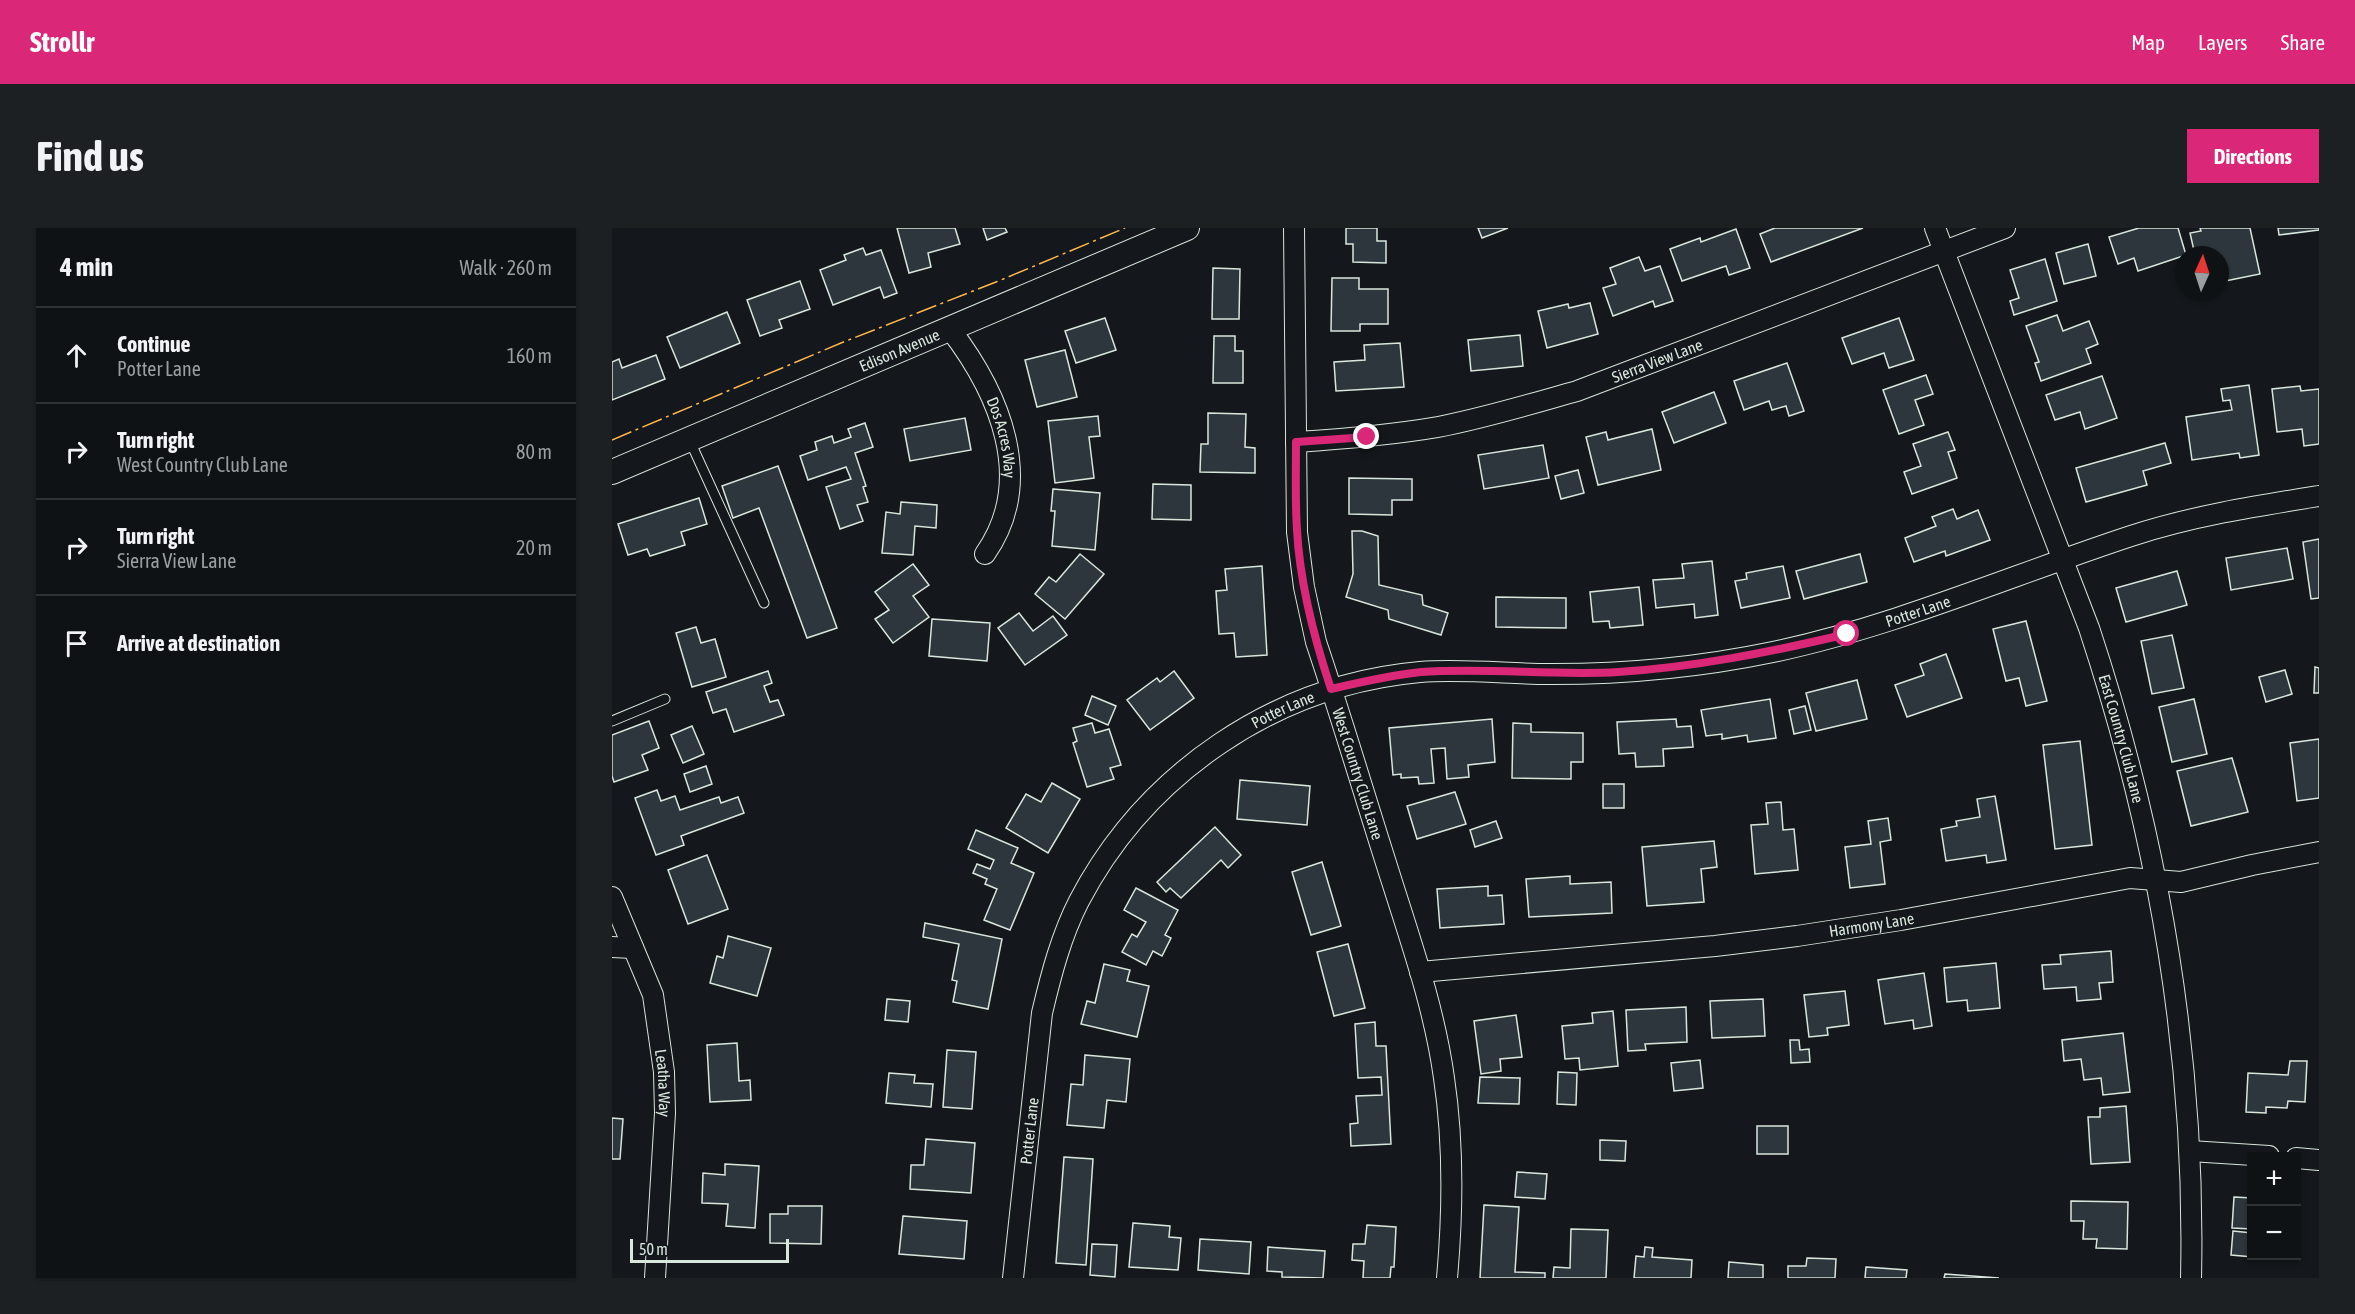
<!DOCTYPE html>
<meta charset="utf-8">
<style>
body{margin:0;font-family:"Asap Condensed",sans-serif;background:#1d2022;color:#f1f3f6}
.controls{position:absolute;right:18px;bottom:18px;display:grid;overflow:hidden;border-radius:0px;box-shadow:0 2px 4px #0004}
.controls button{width:54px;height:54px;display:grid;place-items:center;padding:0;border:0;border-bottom:2px solid #2f3234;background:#0f1215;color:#f1f3f6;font:30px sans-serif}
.compass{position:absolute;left:1563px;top:18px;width:54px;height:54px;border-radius:50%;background:#0f1215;box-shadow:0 2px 4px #0004;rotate:3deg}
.scale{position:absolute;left:18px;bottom:15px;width:159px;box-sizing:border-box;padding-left:6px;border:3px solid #d8e6dc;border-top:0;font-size:16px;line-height:21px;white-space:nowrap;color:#d8e6dc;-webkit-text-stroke:4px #14181c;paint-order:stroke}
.stop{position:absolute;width:18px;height:18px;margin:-14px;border:4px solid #db2777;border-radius:50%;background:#fff}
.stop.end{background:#db2777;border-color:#fff;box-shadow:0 2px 6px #0008}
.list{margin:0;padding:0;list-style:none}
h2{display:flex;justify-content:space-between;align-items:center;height:78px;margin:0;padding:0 24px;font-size:26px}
h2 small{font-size:20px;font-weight:400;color:#9b9ea0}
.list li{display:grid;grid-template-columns:39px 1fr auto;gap:18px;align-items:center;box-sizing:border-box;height:96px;padding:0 24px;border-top:2px solid #2f3234}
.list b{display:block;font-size:22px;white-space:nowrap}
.list p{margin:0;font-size:20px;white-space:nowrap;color:#9b9ea0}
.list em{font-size:20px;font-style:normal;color:#9b9ea0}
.icon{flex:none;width:33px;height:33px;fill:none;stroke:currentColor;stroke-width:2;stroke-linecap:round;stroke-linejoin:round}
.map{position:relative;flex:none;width:1707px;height:1050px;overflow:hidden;border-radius:0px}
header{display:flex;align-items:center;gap:36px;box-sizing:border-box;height:84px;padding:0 30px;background:#db2777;color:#fff}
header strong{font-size:28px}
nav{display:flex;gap:33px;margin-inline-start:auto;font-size:21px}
.intro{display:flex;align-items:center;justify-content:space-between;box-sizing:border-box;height:144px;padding:0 36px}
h1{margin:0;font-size:42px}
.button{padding:15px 27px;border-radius:0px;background:#db2777;color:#fff;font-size:21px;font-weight:700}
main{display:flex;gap:36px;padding:0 36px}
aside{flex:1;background:#0f1215;border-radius:0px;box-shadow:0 2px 4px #0004}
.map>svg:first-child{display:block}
.building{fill:#2c363c;stroke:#d8e6dc;stroke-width:1.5}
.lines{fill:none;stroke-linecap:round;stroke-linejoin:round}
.service-casing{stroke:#d8e6dc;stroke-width:11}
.minor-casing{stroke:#d8e6dc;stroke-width:22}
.tertiary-casing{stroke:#d8e6dc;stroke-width:26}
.service{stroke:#14181c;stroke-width:9}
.minor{stroke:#14181c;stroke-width:20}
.tertiary{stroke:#14181c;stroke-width:24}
.power{stroke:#ffb74d;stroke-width:1.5;stroke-dasharray:21 4.5 3 4.5;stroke-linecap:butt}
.route{stroke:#db2777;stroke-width:8}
.labels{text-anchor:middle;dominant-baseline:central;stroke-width:4.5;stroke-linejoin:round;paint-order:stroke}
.street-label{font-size:16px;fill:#d8e6dc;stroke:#14181c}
</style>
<header>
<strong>Strollr</strong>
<nav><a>Map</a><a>Layers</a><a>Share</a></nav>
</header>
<div class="intro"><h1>Find us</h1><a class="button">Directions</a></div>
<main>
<aside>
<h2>4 min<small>Walk · 260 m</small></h2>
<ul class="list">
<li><svg class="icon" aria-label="ahead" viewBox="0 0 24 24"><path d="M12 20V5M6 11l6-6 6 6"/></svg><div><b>Continue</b><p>Potter Lane</p></div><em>160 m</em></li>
<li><svg class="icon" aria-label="right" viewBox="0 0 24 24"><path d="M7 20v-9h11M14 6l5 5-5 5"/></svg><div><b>Turn right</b><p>West Country Club Lane</p></div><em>80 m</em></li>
<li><svg class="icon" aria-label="right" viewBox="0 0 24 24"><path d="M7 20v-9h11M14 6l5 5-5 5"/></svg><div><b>Turn right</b><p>Sierra View Lane</p></div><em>20 m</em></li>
<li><svg class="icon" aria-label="arrive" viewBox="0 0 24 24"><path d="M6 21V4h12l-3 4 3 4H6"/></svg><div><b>Arrive at destination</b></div></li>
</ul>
</aside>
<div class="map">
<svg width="1707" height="1050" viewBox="0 0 1707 1050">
<rect width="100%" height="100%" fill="#14181c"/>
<!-- building -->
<g class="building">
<path d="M285,0H343L348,16L316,25L319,39L297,45Z"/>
<path d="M371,0H393L395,4L375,12Z"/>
<path d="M734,0H765V13H774V35L741,34V16H734Z"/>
<path d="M866,0H896L870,10Z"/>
<path d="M1163,0H1251L1159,34L1148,6Z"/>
<path d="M1527,0H1566L1574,27L1526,43L1522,30L1506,36L1497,9Z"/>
<path d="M1588,0H1638L1648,46L1608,54V27H1583L1578,5L1589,3Z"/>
<path d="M1666,0H1707V2L1667,7Z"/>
<path d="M1124,1L1138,40L1117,47L1114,38L1070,53L1058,21L1088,10L1089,14Z"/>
<path d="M1476,16L1484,48L1452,56L1444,25Z"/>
<path d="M251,20L254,27L269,22L285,65L272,70L268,59L221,77L208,42L234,32L232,27Z"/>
<path d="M1027,29L1033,43L1048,38L1061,73L1043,79L1041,73L1001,88L991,60L1004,56L998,40Z"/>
<path d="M1433,31L1445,73L1402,87L1398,73L1407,70L1398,42Z"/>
<path d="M601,40L628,41L627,91H600Z"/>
<path d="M720,50H747V61H776V96H748V103H719Z"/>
<path d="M188,53L198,81L167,92L170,100L148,108L135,72Z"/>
<path d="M978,75L986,106L935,120L926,83L956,76L957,80Z"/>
<path d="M115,84L128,115L68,140L55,109Z"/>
<path d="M1445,87L1451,103L1477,93L1486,116L1474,121L1479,135L1429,153L1423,135L1427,134L1414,98Z"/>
<path d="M493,90L504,122L464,135L453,103Z"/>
<path d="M1287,90L1302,132L1277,140L1272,125L1240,136L1230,110Z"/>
<path d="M908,107L911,138L859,143L856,112Z"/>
<path d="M602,108H623V123H631V155H601Z"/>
<path d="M788,115L792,159L724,163L722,134L753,132L752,117Z"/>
<path d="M453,122L465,169L425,179L413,132Z"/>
<path d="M44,127L53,151L0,172V134L7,131L10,140Z"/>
<path d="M1175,135L1192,183L1177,188L1174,178L1160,182L1157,173L1132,182L1122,153Z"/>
<path d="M1314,147L1321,166L1303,172L1312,197L1287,206L1271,162Z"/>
<path d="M1490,148L1505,190L1473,201L1468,184L1443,192L1434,167Z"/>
<path d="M1637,157L1647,227L1628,230L1627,225L1580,232L1574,189L1620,182L1618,172L1611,173L1609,161Z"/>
<path d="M1688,158L1689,163L1707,161V216L1692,218L1690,201L1665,204L1660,161Z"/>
<path d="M1102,164L1114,195L1062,215L1050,184Z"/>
<path d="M596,185L634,186L633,219L643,220V245L588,244L589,216H596Z"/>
<path d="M486,188L488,208L477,209L482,250L443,255L436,193Z"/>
<path d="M353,190L359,222L298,233L292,201Z"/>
<path d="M253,195L261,219L243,225L254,258L251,259L256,274L245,277L251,293L228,301L214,259L239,251L234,239L196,252L188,228L205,222L203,214L220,208L222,215L239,209L236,201Z"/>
<path d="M1040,201L1049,242L986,257L974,209L994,204L996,212Z"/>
<path d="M1336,204L1343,222L1336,224L1345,250L1300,266L1292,244L1309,238L1301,216Z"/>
<path d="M1553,215L1559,235L1531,243L1535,257L1474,274L1464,240Z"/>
<path d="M931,217L937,250L872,261L866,227Z"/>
<path d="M166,238L225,400L195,410L147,280L121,290L110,258Z"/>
<path d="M966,242L972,265L949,271L943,248Z"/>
<path d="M737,250L800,251V272H780V287L737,286Z"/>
<path d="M541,256L579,257V292L540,291Z"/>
<path d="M441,261L488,265L483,322L440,318L443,283H439Z"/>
<path d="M87,270L95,296L69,304L73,317L38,328L35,321L16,327L6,296Z"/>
<path d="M289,274L325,277L324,300L303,298L301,327L270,325L274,284L288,286Z"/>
<path d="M1341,281L1345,291L1366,282L1378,312L1334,328L1333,323L1302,334L1293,310L1324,298L1320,289Z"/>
<path d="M740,303H750L766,308L767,357L810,367L811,377L836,385L829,407L777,391L776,382L734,369L741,346Z"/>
<path d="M1707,311V370L1699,371L1691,314Z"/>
<path d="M1675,320L1681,351L1619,362L1614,330Z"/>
<path d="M468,326L492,346L453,391L423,366L437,349L444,354Z"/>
<path d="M1248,326L1255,354L1192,371L1184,343Z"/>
<path d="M1100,333L1106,387L1083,390L1082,376L1044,380L1041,352L1072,350L1070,336Z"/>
<path d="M301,336L317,357L301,368L317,389L281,415L263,391L277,382L263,364Z"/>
<path d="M650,338L655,427L624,429L622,405L607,406L604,363L615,362L613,341Z"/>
<path d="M1171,338L1178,370L1129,380L1123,353L1135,351L1134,345Z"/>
<path d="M1565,343L1575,377L1514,394L1504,360Z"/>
<path d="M1027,359L1031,397L998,400L997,393L981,394L978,364Z"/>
<path d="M884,369L954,370V400L884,399Z"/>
<path d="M407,385L421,403L441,388L455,407L413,437L386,400Z"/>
<path d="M320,391L378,395L375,433L317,428Z"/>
<path d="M1414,393L1435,473L1414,478L1407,450L1394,453L1381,401Z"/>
<path d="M84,399L89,415L103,411L114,449L80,459L64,405Z"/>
<path d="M1560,407L1572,460L1540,466L1529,413Z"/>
<path d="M1334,426L1350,470L1295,489L1283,457L1312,447L1308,436Z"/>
<path d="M1703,439L1707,440V465H1702Z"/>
<path d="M1673,442L1680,466L1654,474L1647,449Z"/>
<path d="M156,443L160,455L152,458L158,474L166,472L172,487L122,504L114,481L101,485L94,464Z"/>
<path d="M562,443L582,470L538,502L515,472L545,450L548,454Z"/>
<path d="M1245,452L1255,491L1204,503L1194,465Z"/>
<path d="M480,468L504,478L496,497L473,487Z"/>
<path d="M1158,471L1164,510L1136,514L1135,507L1110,511V506L1094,508L1089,482Z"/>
<path d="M1582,471L1595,526L1560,534L1547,479Z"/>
<path d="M1193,478L1199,502L1182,506L1177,482Z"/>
<path d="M880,491L883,534L856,537L857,549L835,551L833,520L819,521L822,555L807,556L806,549L789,550V546L781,547L777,500Z"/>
<path d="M1064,491L1065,499L1079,498L1081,519L1051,521L1052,538L1024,539L1023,525L1007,526L1005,494Z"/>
<path d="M37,493L47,520L30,527L36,542L2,554L0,548V507Z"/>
<path d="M480,495L483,505L497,501L509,537L498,540L502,551L475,559L461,515L465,513L461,500Z"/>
<path d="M901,495L919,496V504L971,505V534H959V551L900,550Z"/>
<path d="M80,498L92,526L71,535L59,507Z"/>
<path d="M1707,511V570L1685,573L1678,515Z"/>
<path d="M1468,513L1480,617L1443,621L1431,517Z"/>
<path d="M1620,530L1636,584L1579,598L1565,543Z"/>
<path d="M94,538L100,556L78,564L72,546Z"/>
<path d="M628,552L698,558L695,597L625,591Z"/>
<path d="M440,555L468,571L436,625L394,600L414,566L429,574Z"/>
<rect x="991" y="556" width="21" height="24"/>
<path d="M45,562L49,573L63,568L68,582L107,569L109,575L126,569L132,585L69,608L72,617L44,627L23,570Z"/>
<path d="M843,564L854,596L805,611L795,578Z"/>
<path d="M1383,568L1394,632L1375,635L1374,627L1334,633L1329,601L1345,598L1344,593L1368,589L1365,571Z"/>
<path d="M1169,574L1171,602L1182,601L1186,642L1143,646L1139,597L1156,596L1154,575Z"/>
<path d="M1276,590L1279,612L1268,614L1273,656L1238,660L1233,619L1259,616L1256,593Z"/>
<path d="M884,593L890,610L863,619L858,602Z"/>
<path d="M603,599L629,627L616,640L609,632L569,670L558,660L554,664L545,654Z"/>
<path d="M364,602L406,620L399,635L422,645L398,702L372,692L385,661L373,656L375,651L361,645L365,636L378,641L382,632L356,621Z"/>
<path d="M1102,613L1105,639L1089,641L1092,674L1035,678L1030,619Z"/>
<path d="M95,627L116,681L76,696L56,642Z"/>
<path d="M710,634L729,698L699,707L680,644Z"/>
<path d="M958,648V656L999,654L1000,685L917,689L914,651Z"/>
<path d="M876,658V668L890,667L892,696L828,700L825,661Z"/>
<path d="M524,660L566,682L553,707L559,710L550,728L541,723L534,737L510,724L520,706L525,709L534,694L512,682Z"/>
<path d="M313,695L390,711L376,781L341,774L345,753L340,752L347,716L311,709Z"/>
<path d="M116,708L159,720L145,768L98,755L105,728L111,730Z"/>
<path d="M736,716L753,780L722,788L705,724Z"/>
<path d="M1499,723L1501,754L1487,755L1489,771L1465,773L1464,759L1432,761L1430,737L1449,736L1448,727Z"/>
<path d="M1384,735L1388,780L1356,783L1355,772L1335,774L1332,740Z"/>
<path d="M492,736L518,742L515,753L537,758L525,809L469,796L475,773L483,775Z"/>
<path d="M1312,745L1320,798L1302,801L1301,792L1273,796L1266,752Z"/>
<path d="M1233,763L1237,797L1215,800L1216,807L1197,809L1192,767Z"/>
<path d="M275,771L298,773L296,794L273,792Z"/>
<path d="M1151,771L1153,808L1100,810L1098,773Z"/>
<path d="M1074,779L1075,814L1033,816L1034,822L1016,823L1014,782Z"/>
<path d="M1001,783L1006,838L968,842L967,830L953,831L950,798L981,795L980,785Z"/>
<path d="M904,787L910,829L888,831L889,843L869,846L862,793Z"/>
<path d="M763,794L764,818H774L779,916L739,918L738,896L746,895L744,868L770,867L769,849L746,850L743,796Z"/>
<path d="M1511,805L1518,864L1491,867L1489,850L1472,852L1469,831L1452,833L1450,812Z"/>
<path d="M1178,812H1187L1188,822L1197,821L1198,834L1179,835Z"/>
<path d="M125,815L127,853L138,852L139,872L98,874L95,817Z"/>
<path d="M335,822L364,824L360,881L331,879Z"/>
<path d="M473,827L518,831L514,874L495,872L492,900L455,897L459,856L471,857Z"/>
<path d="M1088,832L1091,860L1062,863L1059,835Z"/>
<path d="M1678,833H1695L1693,874L1676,873L1675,880L1654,879V885L1634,884L1636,845L1676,847Z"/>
<path d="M946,844L965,845L964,877L945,876Z"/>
<path d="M277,845L303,847L302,855L321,856L319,879L274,875Z"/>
<path d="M868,849L908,850L907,876L866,875Z"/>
<path d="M1514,878L1518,934L1479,936L1476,889H1488V880Z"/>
<path d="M0,890L11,891L8,931H0Z"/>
<rect x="1145" y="898" width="31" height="28"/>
<path d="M314,911L363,915L359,965L298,961L299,937H312Z"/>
<path d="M988,912L1014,913L1013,933L988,932Z"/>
<path d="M452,929L481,931L474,1037L444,1035Z"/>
<path d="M113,936L147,938L143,1000L114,998L116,976L90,975L91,945L113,947Z"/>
<path d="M905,944L935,946L933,971L903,969Z"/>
<path d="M1622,969L1640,970V1001L1620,1000Z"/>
<path d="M1459,973L1516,974L1515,1021L1484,1020L1485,1011H1471L1472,993H1459Z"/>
<path d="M872,977L907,979L903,1044L933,1045V1050H868Z"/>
<path d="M176,978H210L209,1016L158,1015V986H176Z"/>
<path d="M291,988L355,993L352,1031L287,1026Z"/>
<path d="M521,995L558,998L557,1009L569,1010L566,1042L517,1039Z"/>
<path d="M755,997L784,999L782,1039H779L778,1050H751L752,1033L740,1032L741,1016H753Z"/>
<path d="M959,1001L996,1002L994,1050H941L942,1039L958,1040Z"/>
<path d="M1621,1003L1640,1005V1028H1664V1031L1619,1027Z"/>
<path d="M588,1011L639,1014L637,1046L586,1042Z"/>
<path d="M480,1016L505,1017L503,1049L478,1047Z"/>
<path d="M656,1019L713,1023L711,1050L670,1049V1044L655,1043Z"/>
<path d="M1033,1019L1041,1020L1040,1029L1080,1032L1079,1050H1022L1024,1028L1032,1029Z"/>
<path d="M1195,1030L1224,1031L1223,1050H1176V1038H1194Z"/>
<path d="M1117,1034L1151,1037V1050H1116Z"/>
<path d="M1254,1039L1295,1042L1294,1050H1253Z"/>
<path d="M1333,1046L1387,1050H1332Z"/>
</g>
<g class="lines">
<defs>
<g id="service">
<path d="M77,211L152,375"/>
<path d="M0,493L53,471"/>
</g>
<g id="minor">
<path id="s1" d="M682,0L685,304L692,359L704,414C731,494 755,576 781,657C801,720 823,784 832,850C842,917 841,983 835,1050"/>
<path id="s2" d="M1323,0L1477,400C1547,612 1584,826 1579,1050"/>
<path id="s3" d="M338,101C387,165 425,252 373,326"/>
<path id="s4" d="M684,214C731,211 779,207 826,199C873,190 919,176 965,163L1393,0"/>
<path id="s5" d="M0,669L41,767L52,844L53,885L43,1050"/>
<path d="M0,719L21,720"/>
<path id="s6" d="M808,744L1103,718L1185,708L1289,692L1518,650L1569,654L1640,637L1707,624"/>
<path d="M1578,923L1657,928"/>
<path d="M1684,930L1707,932"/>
<path id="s7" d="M401,1050L430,785C439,747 449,708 467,673C534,545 663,457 808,444C847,441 887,445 926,446C1004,447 1084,440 1161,424C1284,398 1400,347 1519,308C1580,288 1644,278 1707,268"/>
</g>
<g id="tertiary">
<path id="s8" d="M0,244L575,0"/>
</g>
</defs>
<!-- service casing -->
<use href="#service" class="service-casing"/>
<!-- minor casing -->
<use href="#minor" class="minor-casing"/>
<!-- tertiary casing -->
<use href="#tertiary" class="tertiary-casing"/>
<!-- service -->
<use href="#service" class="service"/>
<!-- minor -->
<use href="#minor" class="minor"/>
<!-- tertiary -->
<use href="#tertiary" class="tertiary"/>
<!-- power -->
<path class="power" d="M0,212L229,115L384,54L513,0"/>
</g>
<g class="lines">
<!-- route -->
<path class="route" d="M755,209L684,214C684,243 683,273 685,302C688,357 702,410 719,461C749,454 779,447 809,444C873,439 940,448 1006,444C1084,439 1159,424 1235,406"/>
</g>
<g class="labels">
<!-- street labels -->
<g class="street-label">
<text stroke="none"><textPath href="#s8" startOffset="312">Edison Avenue</textPath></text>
<text stroke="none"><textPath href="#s4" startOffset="372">Sierra View Lane</textPath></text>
<text stroke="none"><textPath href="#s3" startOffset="122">Dos Acres Way</textPath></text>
<text stroke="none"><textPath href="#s7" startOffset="1318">Potter Lane</textPath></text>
<text stroke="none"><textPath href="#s7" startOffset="670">Potter Lane</textPath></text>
<text stroke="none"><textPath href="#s2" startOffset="544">East Country Club Lane</textPath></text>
<text stroke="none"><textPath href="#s1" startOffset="554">West Country Club Lane</textPath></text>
<text stroke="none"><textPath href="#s6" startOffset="454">Harmony Lane</textPath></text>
<text stroke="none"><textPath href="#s5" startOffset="195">Leatha Way</textPath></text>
<text stroke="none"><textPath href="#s7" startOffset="148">Potter Lane</textPath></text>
</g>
</g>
</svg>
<div class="controls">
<button>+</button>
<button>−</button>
</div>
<svg class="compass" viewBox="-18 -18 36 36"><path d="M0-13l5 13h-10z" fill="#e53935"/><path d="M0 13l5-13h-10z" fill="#9b9ea0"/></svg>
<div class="scale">50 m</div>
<div class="stop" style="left:1235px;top:406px"></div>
<div class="stop end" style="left:755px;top:209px"></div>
</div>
</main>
